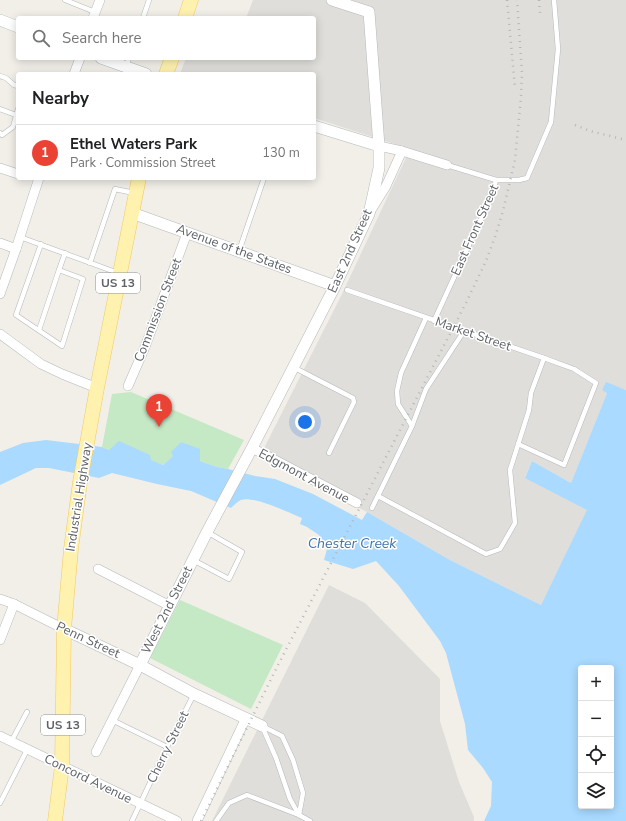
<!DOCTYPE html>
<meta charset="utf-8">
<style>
body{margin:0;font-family:"Nunito Sans",sans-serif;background:#f6f6f6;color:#202124}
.controls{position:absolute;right:12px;bottom:12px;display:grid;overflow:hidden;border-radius:4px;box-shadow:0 2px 10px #0003}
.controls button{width:36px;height:36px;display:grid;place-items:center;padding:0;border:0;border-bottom:1px solid #e0e0e0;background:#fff;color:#202124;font:20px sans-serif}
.you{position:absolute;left:305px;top:422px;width:14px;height:14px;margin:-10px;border:3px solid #fff;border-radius:50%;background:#1a73e8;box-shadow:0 0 0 6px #1a73e833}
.badge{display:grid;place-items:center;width:26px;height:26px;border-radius:50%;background:#ea4335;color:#fff;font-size:13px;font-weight:700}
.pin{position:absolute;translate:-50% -33px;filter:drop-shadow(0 1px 2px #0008)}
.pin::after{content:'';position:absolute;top:21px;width:14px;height:12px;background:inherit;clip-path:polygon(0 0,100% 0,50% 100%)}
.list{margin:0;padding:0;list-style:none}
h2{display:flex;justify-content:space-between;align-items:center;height:52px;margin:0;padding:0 16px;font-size:17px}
h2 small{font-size:13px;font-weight:400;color:#757577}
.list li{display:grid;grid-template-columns:26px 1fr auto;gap:12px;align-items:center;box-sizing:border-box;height:56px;padding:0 16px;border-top:1px solid #e0e0e0}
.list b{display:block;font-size:15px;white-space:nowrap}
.list p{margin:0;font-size:13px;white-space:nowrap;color:#757577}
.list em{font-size:13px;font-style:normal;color:#757577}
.icon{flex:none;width:22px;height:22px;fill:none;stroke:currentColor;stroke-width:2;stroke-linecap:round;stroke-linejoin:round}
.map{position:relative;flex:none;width:626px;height:821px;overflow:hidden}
.search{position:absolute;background:#fff;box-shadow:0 2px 10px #0003;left:16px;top:16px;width:300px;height:44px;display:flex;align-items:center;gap:10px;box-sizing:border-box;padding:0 14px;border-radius:4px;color:#757577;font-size:15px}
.panel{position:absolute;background:#fff;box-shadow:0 2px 10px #0003;left:16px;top:72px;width:300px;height:108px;border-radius:4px}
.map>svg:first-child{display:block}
.industrial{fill:#e0deda}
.green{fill:#c5e8c5}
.water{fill:#aadaff;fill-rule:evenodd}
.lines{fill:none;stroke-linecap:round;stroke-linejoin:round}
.service-casing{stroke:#b5b8bc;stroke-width:5.5}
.minor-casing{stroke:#b5b8bc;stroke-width:10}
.tertiary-casing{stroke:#b5b8bc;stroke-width:12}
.primary-casing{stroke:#f2c960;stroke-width:15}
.service{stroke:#fff;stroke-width:4.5}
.minor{stroke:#fff;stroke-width:9}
.tertiary{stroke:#fff;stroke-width:11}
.primary{stroke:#fff2af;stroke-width:14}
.rail{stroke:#b6b7b8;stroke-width:2.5;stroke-dasharray:1 5;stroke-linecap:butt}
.labels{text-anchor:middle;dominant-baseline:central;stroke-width:3;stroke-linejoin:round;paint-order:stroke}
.shield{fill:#fff;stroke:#8f9295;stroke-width:1}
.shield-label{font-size:12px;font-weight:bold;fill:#5f6368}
.street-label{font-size:13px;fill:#5f6368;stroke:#fff}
.water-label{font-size:14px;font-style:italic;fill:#4174aa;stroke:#fff}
</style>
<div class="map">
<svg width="626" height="821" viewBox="0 0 626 821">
<rect width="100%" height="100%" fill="#f1efe8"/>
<!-- industrial -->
<g class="industrial">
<path d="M253,0H626V390L606,383L607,393L571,483L532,461L525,477L588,510L541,605L450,560L367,512L259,458L342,294L410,149L314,118V74H180L186,58H314V18H246Z"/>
<path d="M329,585L365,603L440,679V721L459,782L474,817V821H212Z"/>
</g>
<!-- green -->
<g class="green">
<path d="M131,392L244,440L228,469L217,467L200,461L173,456L163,465L150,460L110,450L102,447L112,394Z"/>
<path d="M180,600L283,645L251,709L150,658Z"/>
</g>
<!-- water -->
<path class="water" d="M606,382L626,390V821H484L491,806L492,782L483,768L468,750L465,724L446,653L440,641L399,586L376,561L353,569L324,560L327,549L319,535L307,527L300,524L302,518C290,513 252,495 241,500C238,501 234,505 231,508L191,491L157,484L112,473L99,478L49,468H36L0,485V452L23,443L46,440L71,443L102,447L109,450L119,441L150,455L151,460L163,465L173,456L171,452L181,442L200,449V461L217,467L228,469L255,476L275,479L313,494L362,520L367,512L450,560L541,605L587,510L525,478L532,461L571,483L607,393L602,390ZM581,668H611V806H581Z"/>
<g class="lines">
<defs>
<g id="service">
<path d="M65,0L95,12"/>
<path d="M143,18L149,0"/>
<path d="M126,67L129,58"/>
<path d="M0,76L6,78L14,85L18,86"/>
<path d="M0,109L16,115"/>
<path d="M0,133L2,135L13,127L18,109"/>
<path d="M447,165L496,180"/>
<path d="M20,237L118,273"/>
<path d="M41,244L16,315L62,346L83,279L59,270L65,253"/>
<path d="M239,251L264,178"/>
<path d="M90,263L115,189L134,193"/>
<path d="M347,290L544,358L574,369L596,383L564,465L518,444"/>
<path d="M434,321L471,240L491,199L496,180H519L527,178L551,122L558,49L554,0"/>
<path d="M39,330L59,270"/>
<path d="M293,367L353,398L354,402L329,453"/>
<path d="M412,426L426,389L464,331"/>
<path d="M378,496L486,554L500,549L515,523L510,470L529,410L531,393L544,358"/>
<path d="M372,508L412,426L398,404L397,391L401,373L426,318"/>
<path d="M193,560L229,579L242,552L207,532"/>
<path d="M112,720L167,747"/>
<path d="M262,726L282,736L293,760L303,793L299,815L290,799L276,758Z"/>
<path d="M11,742L27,712"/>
<path d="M0,803L27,750"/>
<path d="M132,821L167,747L194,694"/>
<path d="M216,821L229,803L247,795L299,815L310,821"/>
</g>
<g id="minor">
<path d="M93,18L100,0"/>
<path d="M74,74L80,58"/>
<path d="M379,146L402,151L447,165"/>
<path d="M0,168L18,174"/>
<path d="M371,210L386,186L402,151"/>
<path d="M0,243L16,249"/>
<path d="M0,294L16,249L39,178"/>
<path d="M0,334L41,364L62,374L97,388"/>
<path d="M128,386L145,347L187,233"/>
<path d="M252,448L357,503"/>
<path d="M98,569L170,606"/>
<path d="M0,599L14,604L64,629"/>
<path d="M0,640L14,604"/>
<path d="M0,736L177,821"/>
<path d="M96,752L140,665"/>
<path d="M197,821L246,718"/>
</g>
<g id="tertiary">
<path d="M0,20L18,27"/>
<path d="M101,58L146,74"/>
<path d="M314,126L379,146"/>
<path d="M132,213L335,286"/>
<path d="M64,629L140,665L194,694L262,726"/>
<path d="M140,665L207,532L252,448L335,286L369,214L379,168V146L369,12L332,0"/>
</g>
<g id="primary">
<path d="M185,18L191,0"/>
<path d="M166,74L172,58"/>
<path d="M55,821L62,766L64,629L71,549L80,482L97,388L139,178"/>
</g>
</defs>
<!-- service casing -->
<use href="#service" class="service-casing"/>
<!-- minor casing -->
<use href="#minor" class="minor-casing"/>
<!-- tertiary casing -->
<use href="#tertiary" class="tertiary-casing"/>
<!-- primary casing -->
<use href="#primary" class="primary-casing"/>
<!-- service -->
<use href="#service" class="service"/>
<!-- minor -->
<use href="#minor" class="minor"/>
<!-- tertiary -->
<use href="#tertiary" class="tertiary"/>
<!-- primary -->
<use href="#primary" class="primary"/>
<!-- rail -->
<g class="rail">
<path d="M507,0L515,88"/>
<path d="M539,0L540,13"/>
<path d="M575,125L590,131L626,140"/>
<path d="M201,821L277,667L466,303L486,261L495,237L503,211L515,160L521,97L522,73L517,0"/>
</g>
</g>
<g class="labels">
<!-- shield labels -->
<g class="shield">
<rect x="96" y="273" width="44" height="20" rx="3"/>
<rect x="41" y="715" width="44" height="20" rx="3"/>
</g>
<g class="shield-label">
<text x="118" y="283">US 13</text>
<text x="63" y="725">US 13</text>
</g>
<!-- street labels -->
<g class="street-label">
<text transform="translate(475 230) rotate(-66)">East Front Street</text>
<text transform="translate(234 249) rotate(20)">Avenue of the States</text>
<text transform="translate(350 251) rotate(-66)">East 2nd Street</text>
<text transform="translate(158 310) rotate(-69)">Commission Street</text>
<text transform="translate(473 334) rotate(19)">Market Street</text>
<text transform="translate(304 476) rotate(28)">Edgmont Avenue</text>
<text transform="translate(79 497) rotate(-81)">Industrial Highway</text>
<text transform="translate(167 610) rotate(-63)">West 2nd Street</text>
<text transform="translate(88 640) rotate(25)">Penn Street</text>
<text transform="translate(168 747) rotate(-64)">Cherry Street</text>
<text transform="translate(88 779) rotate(26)">Concord Avenue</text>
</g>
<!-- water labels -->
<g class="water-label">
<text x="352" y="543">Chester Creek</text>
</g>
</g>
</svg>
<div class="controls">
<button>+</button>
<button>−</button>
<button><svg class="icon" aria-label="locate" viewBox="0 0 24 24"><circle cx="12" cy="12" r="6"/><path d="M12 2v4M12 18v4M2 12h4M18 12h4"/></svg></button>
<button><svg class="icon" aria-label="layers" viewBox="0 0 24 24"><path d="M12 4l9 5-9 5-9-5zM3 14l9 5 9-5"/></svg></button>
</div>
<div class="you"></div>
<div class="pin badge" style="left:159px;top:427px">1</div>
<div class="search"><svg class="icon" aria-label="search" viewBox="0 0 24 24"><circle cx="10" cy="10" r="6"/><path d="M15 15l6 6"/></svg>Search here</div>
<section class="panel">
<h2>Nearby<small></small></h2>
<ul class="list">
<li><span class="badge">1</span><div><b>Ethel Waters Park</b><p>Park · Commission Street</p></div><em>130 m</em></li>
</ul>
</section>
</div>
